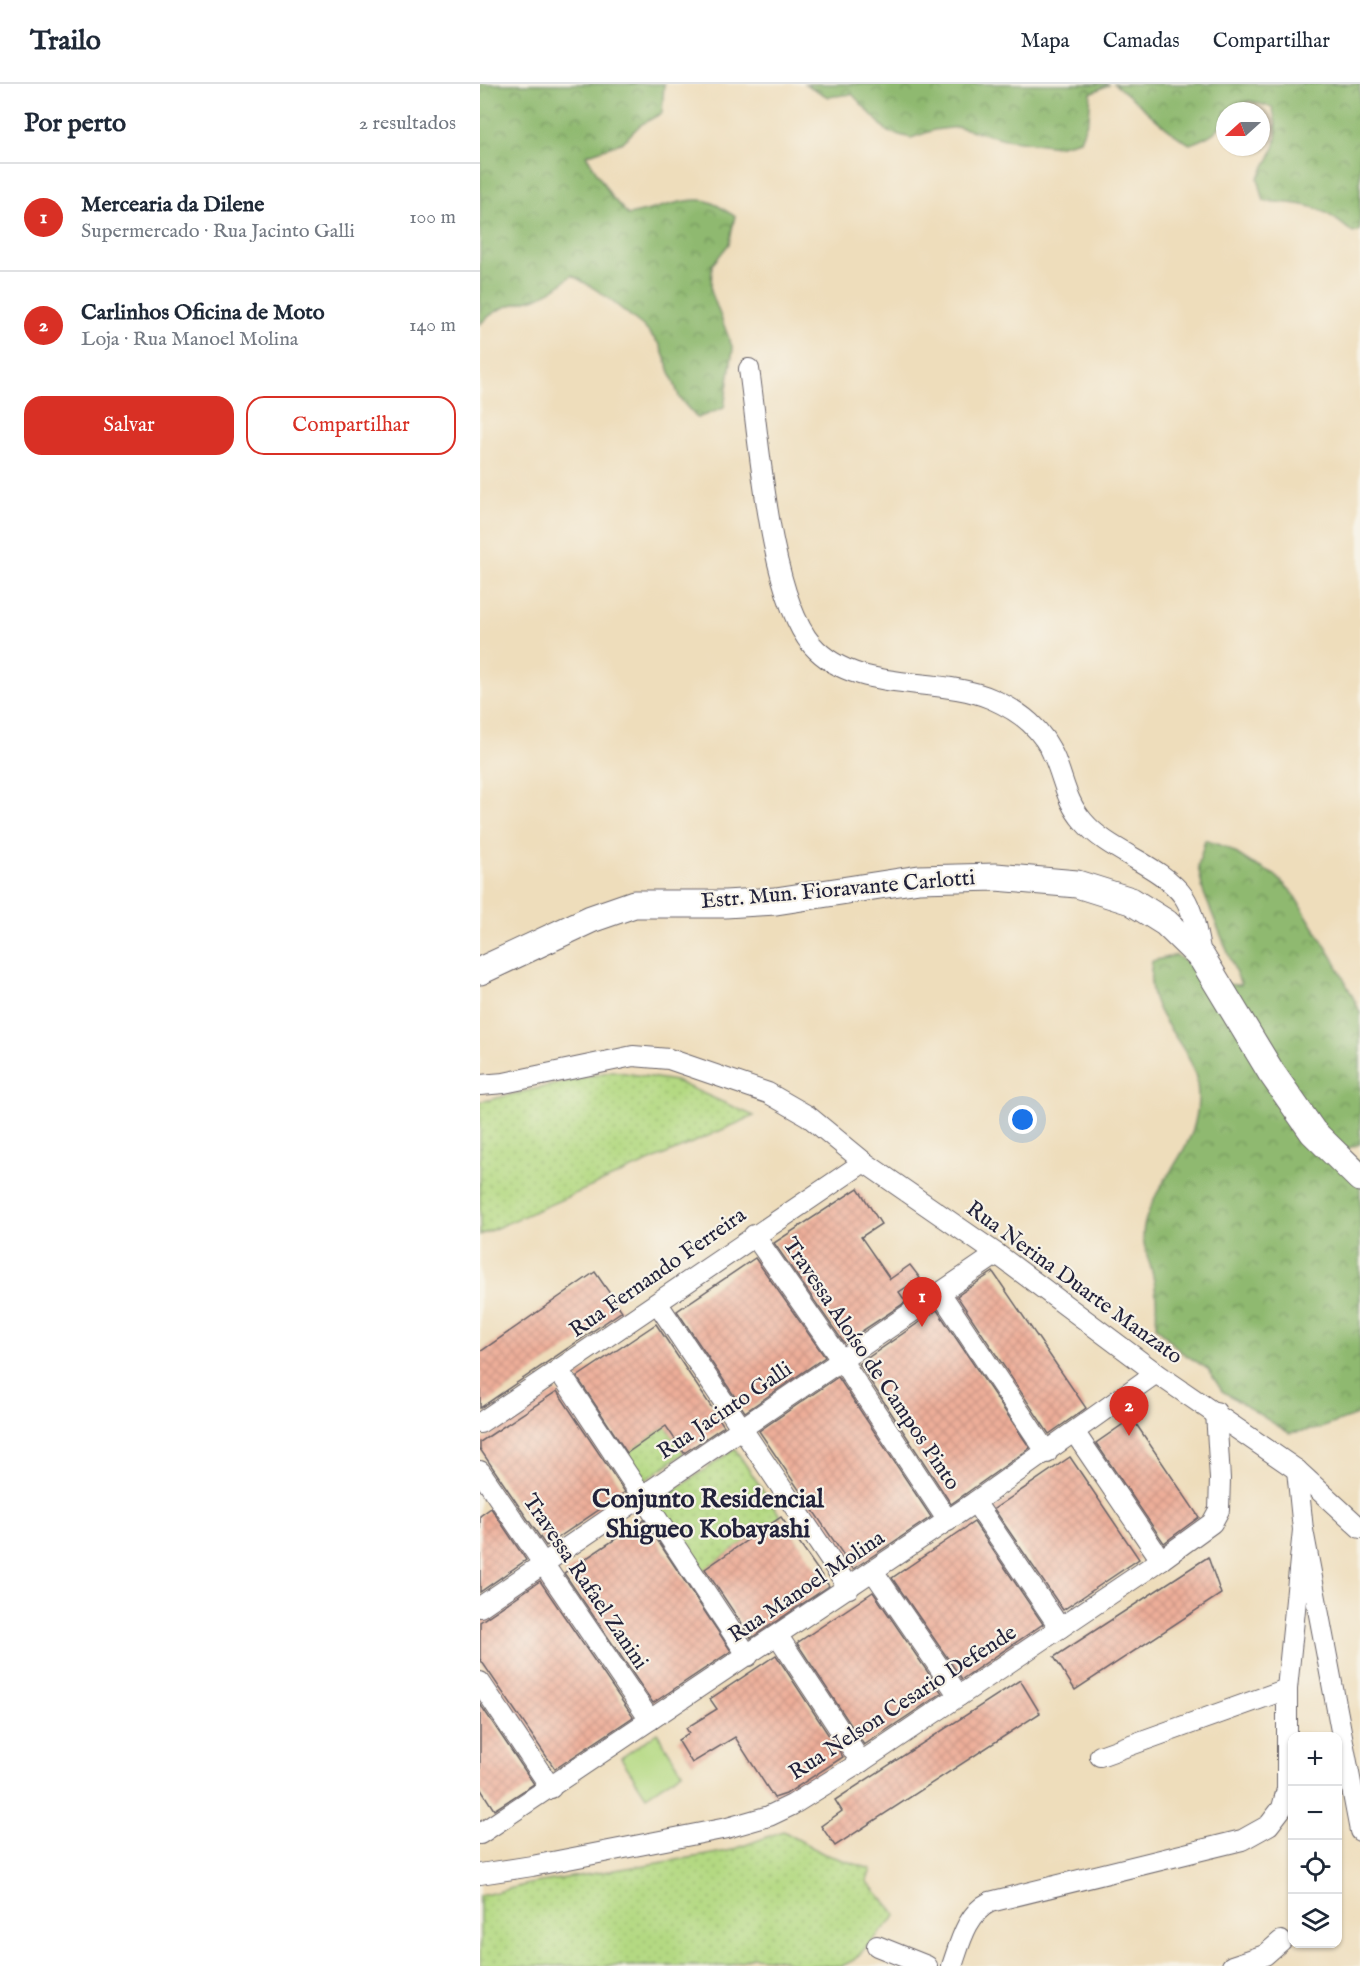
<!DOCTYPE html>
<html lang="pt">
<meta charset="utf-8">
<style>
body{margin:0;font-family:"IM FELL English",serif;background:#f6f6f7;color:#1f2937}
.controls{position:absolute;right:18px;bottom:18px;display:grid;overflow:hidden;border-radius:12px;box-shadow:0 2px 4px #0004}
.controls button{width:54px;height:54px;display:grid;place-items:center;padding:0;border:0;border-bottom:2px solid #e0e1e3;background:#fff;color:#1f2937;font:30px sans-serif}
.compass{position:absolute;left:736px;top:18px;width:54px;height:54px;border-radius:50%;background:#fff;box-shadow:0 2px 4px #0004;rotate:249deg}
.you{position:absolute;left:543px;top:1036px;width:21px;height:21px;margin:-15px;border:4px solid #fff;border-radius:50%;background:#1a73e8;box-shadow:0 0 0 9px #1a73e833}
.badge{display:grid;place-items:center;width:39px;height:39px;border-radius:50%;background:#d93025;color:#fff;font-size:20px;font-weight:700}
.pin{position:absolute;translate:-50% -50px;filter:drop-shadow(0 2px 3px #0008)}
.pin::after{content:'';position:absolute;top:32px;width:21px;height:18px;background:inherit;clip-path:polygon(0 0,100% 0,50% 100%)}
.list{margin:0;padding:0;list-style:none}
h2{display:flex;justify-content:space-between;align-items:center;height:78px;margin:0;padding:0 24px;font-size:26px}
h2 small{font-size:20px;font-weight:400;color:#747a83}
.list li{display:grid;grid-template-columns:39px 1fr auto;gap:18px;align-items:center;box-sizing:border-box;height:108px;padding:0 24px;border-top:2px solid #e0e1e3}
.list b{display:block;font-size:22px;white-space:nowrap}
.list p{margin:0;font-size:20px;white-space:nowrap;color:#747a83}
.list em{font-size:20px;font-style:normal;color:#747a83}
.actions{display:flex;gap:12px;padding:18px 24px}
.actions a{flex:1;padding:14px 0;border:2px solid #d93025;border-radius:18px;text-align:center;font-size:21px;color:#d93025}
.actions .main{background:#d93025;color:#fff}
.icon{flex:none;width:33px;height:33px;fill:none;stroke:currentColor;stroke-width:2;stroke-linecap:round;stroke-linejoin:round}
.map{position:relative;flex:none;width:880px;height:1882px;overflow:hidden}
header{display:flex;align-items:center;gap:36px;box-sizing:border-box;height:84px;padding:0 30px;background:#fff;border-bottom:2px solid #e0e1e3}
header strong{font-size:28px}
nav{display:flex;gap:33px;margin-inline-start:auto;font-size:21px}
main{display:flex}
aside{flex:1;background:#fff}
.map>svg:first-child{display:block}
.grass{fill:url(#grass-dots);stroke:#6b7e5e;stroke-width:1.5}
.forest{fill:url(#forest-crowns);stroke:#586e56;stroke-width:1.5}
.garden{fill:#b4d982;stroke:#6b7e5e;stroke-width:1.5}
.building{fill:url(#building-cross-hatch)}
.lines{fill:none;stroke-linecap:round;stroke-linejoin:round}
.street-casing{stroke:#696368;stroke-width:22}
.secondary-casing{stroke:#696368;stroke-width:29}
.street{stroke:#fff;stroke-width:20}
.secondary{stroke:#fff;stroke-width:27}
.labels{text-anchor:middle;dominant-baseline:central;stroke-width:4.5;stroke-linejoin:round;paint-order:stroke}
.street-label{font-size:22px;fill:#22223b;stroke:#f7f3e8}
.quarter-label{font-size:26px;font-weight:bold;fill:#22223b;stroke:#f7f3e8}
</style>
<header>
<strong>Trailo</strong>
<nav><a>Mapa</a><a>Camadas</a><a>Compartilhar</a></nav>
</header>
<main>
<aside>
<h2>Por perto<small>2 resultados</small></h2>
<ul class="list">
<li><span class="badge">1</span><div><b>Mercearia da Dilene</b><p>Supermercado · Rua Jacinto Galli</p></div><em>100 m</em></li>
<li><span class="badge">2</span><div><b>Carlinhos Oficina de Moto</b><p>Loja · Rua Manoel Molina</p></div><em>140 m</em></li>
</ul>
<div class="actions"><a class="main">Salvar</a><a>Compartilhar</a></div>
</aside>
<div class="map">
<svg width="880" height="1882" viewBox="0 0 880 1882">
<defs>
<pattern id="grass-dots" width="8" height="8" patternUnits="userSpaceOnUse" patternTransform="scale(1.5)"><rect width="8" height="8" fill="#b4d982"/><path d="M2 2h.1M6 6h.1" fill="none" stroke="#9aba71" stroke-width="1.8" stroke-linecap="round"/></pattern>
<pattern id="forest-crowns" width="20" height="18" patternUnits="userSpaceOnUse" patternTransform="scale(1.5)"><rect width="20" height="18" fill="#8fb970"/><path d="M2 6a3 3 0 1 1 6 0M12 15a3 3 0 1 1 6 0" fill="none" stroke="#74965d"/></pattern>
<pattern id="building-cross-hatch" width="8" height="8" patternUnits="userSpaceOnUse" patternTransform="scale(1.5)"><rect width="8" height="8" fill="#edae99"/><path d="M0 0l8 8M0 8l8-8" fill="none" stroke="#cb9585"/></pattern>
</defs>
<rect width="100%" height="100%" fill="#f7f3e8"/>
<filter id="ink" filterUnits="userSpaceOnUse"><feTurbulence type="fractalNoise" baseFrequency=".0167" numOctaves="2"/><feDisplacementMap in="SourceGraphic" scale="12" xChannelSelector="R" yChannelSelector="G"/><feConvolveMatrix kernelMatrix="1 2 1 2 8 2 1 2 1" color-interpolation-filters="sRGB"/></filter>
<filter id="wash" filterUnits="userSpaceOnUse"><feTurbulence type="fractalNoise" baseFrequency=".008" numOctaves="4" result="noise"/><feDisplacementMap in="SourceGraphic" scale="24" xChannelSelector="R" yChannelSelector="G"/><feGaussianBlur stdDeviation="1.35" result="paint"/><feColorMatrix in="noise" values="0 0 0 0 0 0 0 0 0 0 0 0 0 0 0 0 0 1.4 0 .05"/><feComposite in="paint" operator="in"/></filter>
<g filter="url(#wash)">
<rect width="100%" height="100%" fill="#edb"/>
<!-- grass -->
<g class="grass">
<path d="M132,987L195,997L274,1032L0,1151V1018Z"/>
<path d="M186,1342L204,1369L164,1397L145,1370Z"/>
<path d="M255,1365L301,1433L221,1488L175,1420Z"/>
<path d="M303,1747L344,1770L391,1785L387,1797L417,1831L374,1876L362,1882H323L296,1875L272,1873L248,1882H0V1812L49,1800L227,1771L252,1766Z"/>
</g>
<!-- forest -->
<g class="forest">
<path d="M0,0H184L182,29L160,41L143,58L106,71L131,112L148,131C169,128 212,110 230,118C239,121 247,128 255,132L249,160L232,181L231,207L253,265L244,324L217,334L200,315L180,261L163,242L120,208L92,191C81,200 70,209 56,214C31,222 21,220 0,240Z"/>
<path d="M325,0H630L611,9L609,33L600,56L577,62L525,55L478,43L454,46L431,54L408,48L372,10L348,13Z"/>
<path d="M634,0H880V147L873,149C837,118 829,121 784,117L778,94C795,66 802,55 792,23L769,17L753,27H745C745,47 726,54 710,60C681,44 661,19 634,0Z"/>
<path d="M725,756L748,764L771,779L795,791L812,808L853,874L876,919L880,929V1060L866,1065L880,1080V1330L838,1345L809,1349L742,1307L728,1285L701,1268L676,1242C677,1225 677,1209 673,1192C669,1174 659,1157 665,1138C680,1085 725,1064 717,999C712,963 674,937 671,900C670,892 671,884 672,877L696,871L737,900L761,901L723,807L718,782Z"/>
</g>
<!-- garden -->
<path class="garden" d="M177,1649L202,1688L166,1712L141,1674Z"/>
<g id="blocks">
<!-- building -->
<g class="building">
<path d="M378,1104L401,1140L381,1153L410,1195L430,1181L440,1194L419,1208L426,1218L364,1259L294,1159Z"/>
<path d="M275,1174L345,1273L265,1328L197,1227Z"/>
<path d="M115,1188L142,1227L0,1324V1268Z"/>
<path d="M513,1188L606,1324L569,1350L477,1212Z"/>
<path d="M457,1226L550,1364L471,1420L379,1280Z"/>
<path d="M176,1240L244,1342L204,1369L186,1342L147,1369L97,1293Z"/>
<path d="M358,1293L451,1433L373,1485L279,1347Z"/>
<path d="M77,1307L145,1408L66,1462L0,1365V1358Z"/>
<path d="M652,1334L719,1433L684,1459L616,1359Z"/>
<path d="M590,1373L659,1475L583,1526L514,1425Z"/>
<path d="M11,1424L46,1476L0,1508V1432Z"/>
<path d="M301,1433L349,1502L271,1554L225,1485Z"/>
<path d="M164,1436L251,1567L173,1619L84,1489Z"/>
<path d="M494,1438L563,1540L482,1595L412,1494Z"/>
<path d="M728,1473L741,1510L595,1606L574,1573Z"/>
<path d="M60,1497L153,1633L75,1685L0,1575V1538Z"/>
<path d="M393,1508L462,1609L384,1661L317,1559Z"/>
<path d="M296,1571L363,1673L306,1710L294,1714L255,1653L212,1679L198,1656L209,1649L206,1644L237,1625L230,1615Z"/>
<path d="M540,1596L560,1629L355,1762L341,1742L362,1727L355,1716Z"/>
<path d="M0,1620L54,1700L14,1726L0,1704Z"/>
</g>
</g>
</g>
<g filter="url(#ink)">
<use href="#blocks" fill-opacity="0" stroke="#696368" stroke-width="1.5"/>
<g class="lines">
<defs>
<g id="street">
<path d="M269,285C279,353 289,511 332,561C376,611 457,591 512,615C541,628 563,645 575,675C584,697 587,719 603,737C630,769 679,779 704,813C715,830 717,854 722,874"/>
<path d="M0,1001L24,999L153,972L189,975L288,1009L328,1032L384,1078L517,1170L676,1289L817,1386L880,1444"/>
<path d="M274,1151L362,1277L468,1437"/>
<path d="M461,1210L567,1369"/>
<path d="M178,1220L369,1504"/>
<path d="M79,1287L268,1572"/>
<path d="M0,1339L384,1078"/>
<path d="M595,1349L681,1476"/>
<path d="M817,1386L823,1446L880,1747"/>
<path d="M0,1387L170,1636"/>
<path d="M495,1418L580,1544"/>
<path d="M393,1487L479,1612"/>
<path d="M0,1523L517,1170"/>
<path d="M298,1552L381,1678"/>
<path d="M0,1598L71,1704"/>
<path d="M620,1672L807,1605"/>
<path d="M0,1750L495,1418L676,1289"/>
<path d="M0,1790L52,1782L247,1744L289,1732L312,1721L381,1678L681,1476L732,1439L739,1426L740,1395L736,1328"/>
<path d="M397,1862L447,1882"/>
<path d="M472,1882C480,1859 487,1829 510,1818L762,1756L789,1741L802,1724L807,1705V1605L823,1446"/>
<path d="M752,1882L785,1871L801,1857"/>
</g>
<path id="secondary" d="M0,887L111,835L154,820H245L296,817L439,795L516,793L597,800L651,817L686,839L722,874L791,988L833,1048L880,1094"/>
</defs>
<!-- street casing -->
<use href="#street" class="street-casing"/>
<!-- secondary casing -->
<use href="#secondary" class="secondary-casing"/>
<!-- street -->
<use href="#street" class="street"/>
<!-- secondary -->
<use href="#secondary" class="secondary"/>
</g>
</g>
<g class="labels">
<!-- street labels -->
<g class="street-label">
<text transform="translate(358 806) rotate(-5)">Estr. Mun. Fioravante Carlotti</text>
<text transform="translate(178 1189) rotate(-35)">Rua Fernando Ferreira</text>
<text transform="translate(594 1199) rotate(36)">Rua Nerina Duarte Manzato</text>
<text transform="translate(391 1280) rotate(56)">Travessa Aloíso de Campos Pinto</text>
<text transform="translate(245 1327) rotate(-34)">Rua Jacinto Galli</text>
<text transform="translate(105 1498) rotate(56)">Travessa Rafael Zanini</text>
<text transform="translate(327 1503) rotate(-34)">Rua Manoel Molina</text>
<text transform="translate(423 1619) rotate(-33)">Rua Nelson Cesario Defende</text>
</g>
<!-- quarter labels -->
<g class="quarter-label">
<text x="228" y="1415">Conjunto Residencial<tspan x="228" dy="30">Shigueo Kobayashi</tspan></text>
</g>
</g>
</svg>
<div class="controls">
<button>+</button>
<button>−</button>
<button><svg class="icon" aria-label="locate" viewBox="0 0 24 24"><circle cx="12" cy="12" r="6"/><path d="M12 2v4M12 18v4M2 12h4M18 12h4"/></svg></button>
<button><svg class="icon" aria-label="layers" viewBox="0 0 24 24"><path d="M12 4l9 5-9 5-9-5zM3 14l9 5 9-5"/></svg></button>
</div>
<svg class="compass" viewBox="-18 -18 36 36"><path d="M0-13l5 13h-10z" fill="#e53935"/><path d="M0 13l5-13h-10z" fill="#747a83"/></svg>
<div class="you"></div>
<div class="pin badge" style="left:442px;top:1243px">1</div>
<div class="pin badge" style="left:649px;top:1352px">2</div>
</div>
</main>
